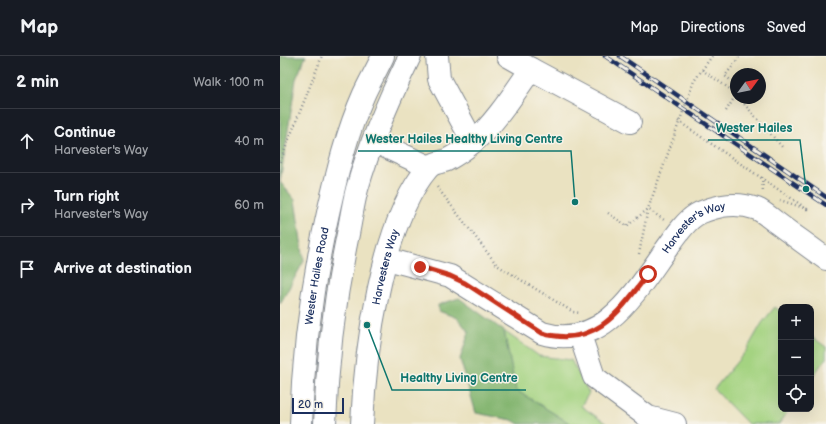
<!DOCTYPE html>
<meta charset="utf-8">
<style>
body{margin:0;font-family:"Balsamiq Sans",sans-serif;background:#242831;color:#f1f3f6}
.controls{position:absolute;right:12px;bottom:12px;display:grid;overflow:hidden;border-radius:8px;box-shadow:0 4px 16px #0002}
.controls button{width:36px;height:36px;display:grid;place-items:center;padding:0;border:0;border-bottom:1px solid #363941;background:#171b24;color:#f1f3f6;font:20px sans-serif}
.compass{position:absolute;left:450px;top:12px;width:36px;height:36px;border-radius:50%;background:#171b24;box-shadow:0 4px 16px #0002;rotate:57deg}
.scale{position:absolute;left:12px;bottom:10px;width:52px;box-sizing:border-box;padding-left:4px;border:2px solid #1b2f5e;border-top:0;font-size:11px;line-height:14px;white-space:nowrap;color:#1b2f5e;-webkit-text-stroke:3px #f7f3e8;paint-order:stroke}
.stop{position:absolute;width:12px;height:12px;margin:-9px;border:3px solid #c8321e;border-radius:50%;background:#fff}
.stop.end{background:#c8321e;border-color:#fff;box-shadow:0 1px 4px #0008}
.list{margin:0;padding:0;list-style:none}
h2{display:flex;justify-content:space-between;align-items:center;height:52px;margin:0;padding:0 16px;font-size:17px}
h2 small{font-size:13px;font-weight:400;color:#9ea1a6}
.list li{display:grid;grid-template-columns:26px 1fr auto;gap:12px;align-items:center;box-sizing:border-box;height:64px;padding:0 16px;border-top:1px solid #363941}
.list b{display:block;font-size:15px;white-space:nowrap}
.list p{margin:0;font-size:13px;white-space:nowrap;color:#9ea1a6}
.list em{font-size:13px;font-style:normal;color:#9ea1a6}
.icon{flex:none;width:22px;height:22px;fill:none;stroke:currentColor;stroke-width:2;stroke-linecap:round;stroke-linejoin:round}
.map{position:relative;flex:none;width:546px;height:368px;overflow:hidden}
header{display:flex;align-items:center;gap:24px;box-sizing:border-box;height:56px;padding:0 20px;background:#171b24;border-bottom:1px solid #363941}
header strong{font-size:19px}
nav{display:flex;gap:22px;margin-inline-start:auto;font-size:14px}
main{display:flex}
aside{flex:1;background:#171b24}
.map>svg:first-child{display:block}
.green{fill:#a4d381;stroke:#608170}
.forest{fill:#83b56f;stroke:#4f7266}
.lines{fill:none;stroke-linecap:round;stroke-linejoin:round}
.minor-casing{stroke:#828890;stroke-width:24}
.major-casing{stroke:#828890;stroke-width:24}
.path{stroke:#828890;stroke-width:2.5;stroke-dasharray:1 3;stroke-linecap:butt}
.minor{stroke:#fff;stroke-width:22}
.major{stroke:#fff;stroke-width:22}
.rail-casing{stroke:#1b2f5e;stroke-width:4.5}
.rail{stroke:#f7f3e8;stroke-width:3;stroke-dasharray:9;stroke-linecap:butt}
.route{stroke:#c8321e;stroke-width:5}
.labels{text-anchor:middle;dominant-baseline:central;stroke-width:3;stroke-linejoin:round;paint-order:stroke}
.street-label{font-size:11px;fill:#1b2f5e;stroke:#f7f3e8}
.leader{fill:none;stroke:#0f766e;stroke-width:1.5}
.callout-dot{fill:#0f766e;stroke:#f7f3e8;stroke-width:1.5}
.callout-label{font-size:12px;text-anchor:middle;font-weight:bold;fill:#0f766e;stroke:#f7f3e8;stroke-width:3;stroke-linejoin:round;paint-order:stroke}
</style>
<header>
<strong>Map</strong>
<nav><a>Map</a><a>Directions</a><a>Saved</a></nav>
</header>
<main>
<aside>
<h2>2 min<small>Walk · 100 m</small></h2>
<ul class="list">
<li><svg class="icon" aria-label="ahead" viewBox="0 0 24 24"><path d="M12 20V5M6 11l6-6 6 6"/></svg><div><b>Continue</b><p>Harvester's Way</p></div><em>40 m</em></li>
<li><svg class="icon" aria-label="right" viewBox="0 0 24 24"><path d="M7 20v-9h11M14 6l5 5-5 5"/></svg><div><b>Turn right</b><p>Harvester's Way</p></div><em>60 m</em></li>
<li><svg class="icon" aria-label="arrive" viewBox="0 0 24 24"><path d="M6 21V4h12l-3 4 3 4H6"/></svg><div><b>Arrive at destination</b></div></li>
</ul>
</aside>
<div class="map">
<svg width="546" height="368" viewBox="0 0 546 368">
<rect width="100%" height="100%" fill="#f7f3e8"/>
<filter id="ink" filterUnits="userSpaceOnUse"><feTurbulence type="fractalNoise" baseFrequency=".025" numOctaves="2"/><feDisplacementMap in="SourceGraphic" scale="8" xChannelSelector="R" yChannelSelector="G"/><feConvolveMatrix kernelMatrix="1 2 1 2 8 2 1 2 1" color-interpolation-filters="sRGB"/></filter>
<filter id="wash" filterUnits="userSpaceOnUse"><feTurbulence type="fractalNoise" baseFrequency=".012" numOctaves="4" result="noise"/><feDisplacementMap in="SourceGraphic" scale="16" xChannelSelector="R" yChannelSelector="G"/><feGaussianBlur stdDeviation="0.9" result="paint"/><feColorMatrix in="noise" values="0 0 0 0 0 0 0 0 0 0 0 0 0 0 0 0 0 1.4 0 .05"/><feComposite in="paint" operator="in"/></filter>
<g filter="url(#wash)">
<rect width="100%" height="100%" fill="#eae2c1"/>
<!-- green -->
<g class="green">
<path d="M495,251L501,256V353H509L499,368H468L434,333L466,295L482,267Z"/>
<path d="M224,275L259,300L291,304L309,337L301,350L327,368H291L235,334Z"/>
<path d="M531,280L546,291V302L531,323Z"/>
</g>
<!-- forest -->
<g class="forest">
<path d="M0,0H26L16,23L0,126L15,144L24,205L0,248Z"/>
<path d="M179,242L224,275L236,334L291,368H239L232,364L196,357L180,303L189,276L177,262L159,255L158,249Z"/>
</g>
</g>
<g filter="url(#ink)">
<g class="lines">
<defs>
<g id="minor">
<path d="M157,0L159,23L193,86"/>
<path d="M251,13L350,66"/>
<path d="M93,85L149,111"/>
<path id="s1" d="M107,203L170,220L262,277C325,296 359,230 390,188C397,178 406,165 416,159C424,154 433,152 442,150C454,148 466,149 477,153C484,156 491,163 497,167C513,179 530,191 546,203"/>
<path d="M300,279L314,321L368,361L395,368"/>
<path id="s2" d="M82,368C85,297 101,167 148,112C152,107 162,106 167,104C176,99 185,93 192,87C214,69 235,36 251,13L228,0"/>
</g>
<g id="major">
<path id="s3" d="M21,368C23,297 32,227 48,157C57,117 67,76 84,38C90,25 97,13 103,0"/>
<path d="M45,368C47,304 55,240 68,178C71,163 73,148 77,133C90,87 109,43 130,0"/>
</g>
</defs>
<!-- minor casing -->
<use href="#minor" class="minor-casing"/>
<!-- major casing -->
<use href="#major" class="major-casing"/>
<!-- path -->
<g class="path">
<path d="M422,14L453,35"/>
<path d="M456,28L445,20L460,0"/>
<path d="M459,42L503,92"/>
<path d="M446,55L456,39L453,35L456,30"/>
<path d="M398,65L527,153L500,144"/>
<path d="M0,106L42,0"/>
<path d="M482,121L483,136"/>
<path d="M157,131L217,209L293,256L301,257"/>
<path d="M328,157L347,170L368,153L414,25L432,0"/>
<path d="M359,198L368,153L384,164"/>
</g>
<!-- minor -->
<use href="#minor" class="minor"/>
<!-- major -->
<use href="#major" class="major"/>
<defs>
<g id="rail">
<path d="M325,0L546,149"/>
<path d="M340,0L546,141"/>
</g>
</defs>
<!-- rail casing -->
<use href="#rail" class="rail-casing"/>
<!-- rail -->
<use href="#rail" class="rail"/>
</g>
</g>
<g class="lines" filter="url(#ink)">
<!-- route -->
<path class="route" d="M140,211L170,220L185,227L262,277C315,293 340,255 368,218"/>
</g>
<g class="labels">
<!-- street labels -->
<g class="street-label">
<text stroke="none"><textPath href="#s1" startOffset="372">Harvester's Way</textPath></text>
<text stroke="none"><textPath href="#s2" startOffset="159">Harvesters Way</textPath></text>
<text stroke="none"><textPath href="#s3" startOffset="149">Wester Hailes Road</textPath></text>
</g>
</g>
<!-- callouts -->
<path class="leader" d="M526 133L520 84H428M295 146L291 95H78M87 269L112 334H246"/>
<g class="callout-dot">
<circle cx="526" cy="133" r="4"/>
<circle cx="295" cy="146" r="4"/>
<circle cx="87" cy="269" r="4"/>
</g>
<g class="callout-label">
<text x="474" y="76">Wester Hailes</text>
<text x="184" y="87">Wester Hailes Healthy Living Centre</text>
<text x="179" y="326">Healthy Living Centre</text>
</g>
</svg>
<div class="controls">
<button>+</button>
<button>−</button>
<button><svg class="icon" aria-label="locate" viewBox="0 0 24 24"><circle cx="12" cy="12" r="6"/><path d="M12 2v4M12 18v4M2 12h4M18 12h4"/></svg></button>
</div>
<svg class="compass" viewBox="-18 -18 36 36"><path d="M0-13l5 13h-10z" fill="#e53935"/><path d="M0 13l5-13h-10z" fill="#9ea1a6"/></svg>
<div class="scale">20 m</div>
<div class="stop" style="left:368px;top:218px"></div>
<div class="stop end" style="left:140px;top:211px"></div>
</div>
</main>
